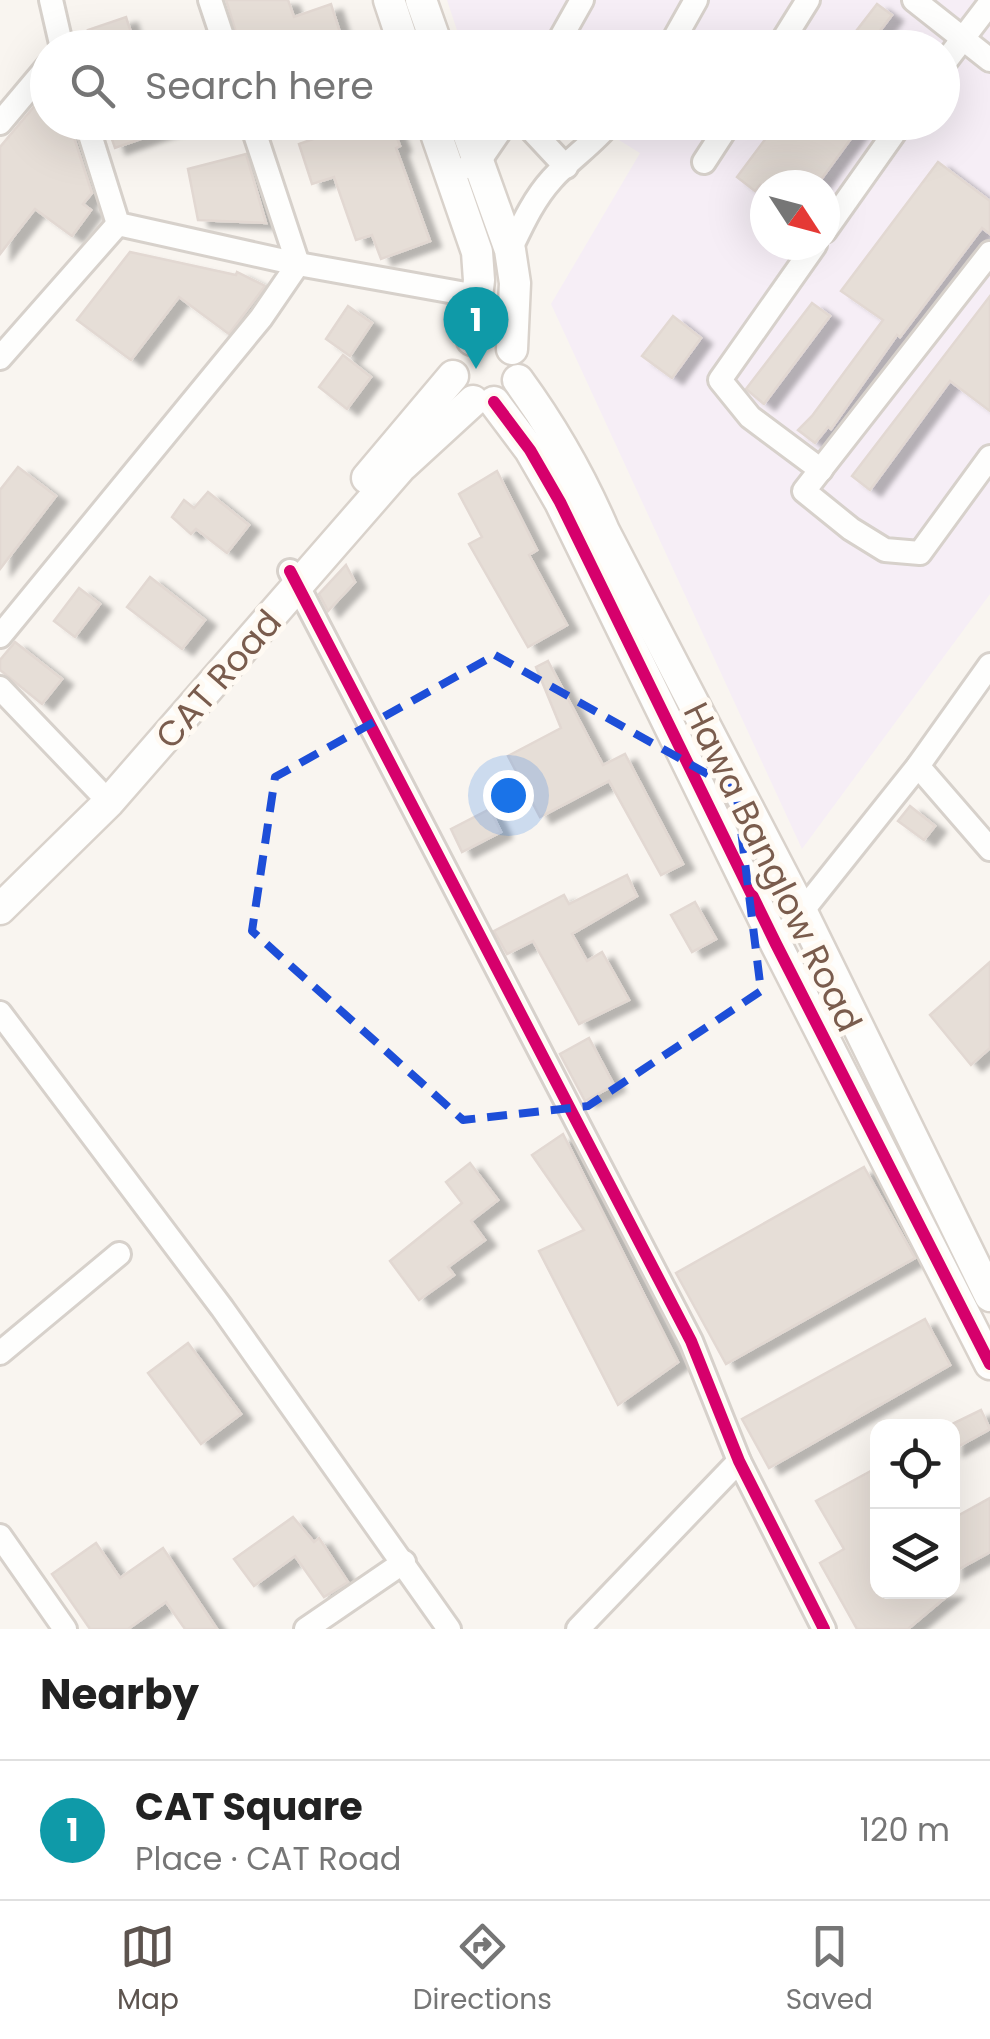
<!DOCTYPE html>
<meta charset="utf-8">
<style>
body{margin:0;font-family:Poppins,sans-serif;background:#f6f6f6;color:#222}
.controls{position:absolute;right:30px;bottom:30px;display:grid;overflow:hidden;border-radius:20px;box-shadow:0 10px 40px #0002}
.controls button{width:90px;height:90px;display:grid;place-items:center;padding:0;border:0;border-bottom:2px solid #e0e0e0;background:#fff;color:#222;font:50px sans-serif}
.compass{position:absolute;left:750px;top:170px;width:90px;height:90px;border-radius:50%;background:#fff;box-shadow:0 10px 40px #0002;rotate:126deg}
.you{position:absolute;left:508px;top:795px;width:35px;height:35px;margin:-25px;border:8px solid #fff;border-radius:50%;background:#1a73e8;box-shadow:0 0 0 15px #1a73e833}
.badge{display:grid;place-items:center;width:65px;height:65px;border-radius:50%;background:#5d544f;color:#fff;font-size:32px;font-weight:700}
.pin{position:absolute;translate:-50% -82px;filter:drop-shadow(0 2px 5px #0008)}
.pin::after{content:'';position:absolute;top:52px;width:35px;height:30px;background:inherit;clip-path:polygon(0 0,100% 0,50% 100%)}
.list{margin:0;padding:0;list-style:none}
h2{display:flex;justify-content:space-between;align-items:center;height:130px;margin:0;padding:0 40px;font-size:42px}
h2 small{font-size:32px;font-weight:400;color:#767676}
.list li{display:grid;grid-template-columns:65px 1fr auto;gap:30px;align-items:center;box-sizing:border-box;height:140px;padding:0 40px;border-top:2px solid #e0e0e0}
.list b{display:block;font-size:38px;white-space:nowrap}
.list p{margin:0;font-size:32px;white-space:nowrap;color:#767676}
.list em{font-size:32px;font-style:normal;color:#767676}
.icon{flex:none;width:55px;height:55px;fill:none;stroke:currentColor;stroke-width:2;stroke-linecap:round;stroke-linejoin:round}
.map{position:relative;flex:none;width:990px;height:1629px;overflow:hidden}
.search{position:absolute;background:#fff;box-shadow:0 10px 40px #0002;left:30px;right:30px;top:30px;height:110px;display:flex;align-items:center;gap:25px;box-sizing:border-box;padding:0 35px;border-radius:55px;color:#767676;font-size:38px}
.sheet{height:270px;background:#fff}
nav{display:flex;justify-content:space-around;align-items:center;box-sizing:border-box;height:140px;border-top:2px solid #e0e0e0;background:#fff;font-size:28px;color:#767676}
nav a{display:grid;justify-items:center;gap:5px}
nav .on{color:#5d544f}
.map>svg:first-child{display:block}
.education{fill:#f6eef6;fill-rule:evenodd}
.building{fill:#e6ded7;stroke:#e2d8d2;stroke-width:2.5;filter:url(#shadow)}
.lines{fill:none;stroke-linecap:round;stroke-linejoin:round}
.street-casing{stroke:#d7d1cb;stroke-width:28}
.secondary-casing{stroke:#d9d2cb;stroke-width:35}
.street{stroke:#fefefd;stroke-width:22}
.secondary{stroke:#fefefd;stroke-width:30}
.cycleway-casing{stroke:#fffaf3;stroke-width:19}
.cycleway{stroke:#d6006c;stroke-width:12}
.marked{fill:none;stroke:#1d4ed8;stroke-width:8;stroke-dasharray:20 12;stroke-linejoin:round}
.labels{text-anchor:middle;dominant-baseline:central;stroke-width:10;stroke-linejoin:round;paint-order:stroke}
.street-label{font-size:35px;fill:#7a5c4d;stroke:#fffaf3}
</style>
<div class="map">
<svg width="990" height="1629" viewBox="0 0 990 1629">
<defs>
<filter id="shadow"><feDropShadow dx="11" dy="6" stdDeviation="2.5" flood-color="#0004"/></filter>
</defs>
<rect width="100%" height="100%" fill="#f9f5f0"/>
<!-- education -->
<path class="education" d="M447,0H990V594L802,849L551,304L640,153L591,123L942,122V48L470,47L461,42ZM765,185H825V245H765Z"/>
<!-- building -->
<g class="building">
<path d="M226,0H288L294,17L331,4L343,42L328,48H241Z"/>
<path d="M877,4L892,15L867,48H843Z"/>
<path d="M126,17L136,48H94L88,30Z"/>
<path d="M205,31L210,48H166L165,44Z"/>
<path d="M48,90V122H69L92,193L83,204L91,210L72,236L35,209L0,254V147Z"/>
<path d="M106,122H180V125L115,148Z"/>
<path d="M361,122H390L393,128L400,146L396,148L430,241L381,259L372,235L356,240L334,177L312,184L299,144Z"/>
<path d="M778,122H863L817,185H760L755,191L737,177Z"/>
<path d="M246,154L266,223L198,220L188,169Z"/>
<path d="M938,162L990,201V234L982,228L900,337L897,335L831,429L828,427L815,443L798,430L812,416L883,320L841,291Z"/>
<path d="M130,252L236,275L237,272L265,286L229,334L179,297L131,360L77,320Z"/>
<path d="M990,296V411L950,381L870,490L852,476Z"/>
<path d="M812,303L830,316L764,404L746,389Z"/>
<path d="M348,306L372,323L350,356L326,339Z"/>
<path d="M673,316L701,338L672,378L642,356Z"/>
<path d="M343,355L371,377L347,409L319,387Z"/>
<path d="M18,467L56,496L0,569V490Z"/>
<path d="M497,471L537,550L529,555L567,625L528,647L469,544L482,537L459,494Z"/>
<path d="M208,492L249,525L227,553L196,529L191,534L172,517L184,500L194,508Z"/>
<path d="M346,565L355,582L328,611L319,594Z"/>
<path d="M150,577L205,620L182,649L127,607Z"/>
<path d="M79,588L100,604L75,637L54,621Z"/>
<path d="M15,642L62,679L42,704L0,670V660Z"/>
<path d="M548,661L603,765L625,754L683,864L661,875L609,781L540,817L508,756L561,728L536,667Z"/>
<path d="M910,806L935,826L924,840L898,821Z"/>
<path d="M490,809L501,832L462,852L451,829Z"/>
<path d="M627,875L637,896L572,934L587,961L602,952L629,1000L579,1024L533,941L507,954L494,931L564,895L569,904Z"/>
<path d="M695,902L716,939L692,952L671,915Z"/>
<path d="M990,962V1048L971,1065L930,1015Z"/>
<path d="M589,1038L614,1085L585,1101L560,1054Z"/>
<path d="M563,1134L678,1362L618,1405L539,1251L584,1230L532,1155Z"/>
<path d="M470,1163L498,1200L471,1221L485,1240L448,1267L454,1275L419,1300L390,1261L462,1203L446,1182Z"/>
<path d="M864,1167L915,1258L726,1364L676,1273Z"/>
<path d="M925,1319L950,1365L769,1468L742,1419Z"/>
<path d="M188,1343L241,1414L201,1444L148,1373Z"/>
<path d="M981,1410L990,1429L952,1450V1424Z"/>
<path d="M878,1467V1592H952L908,1629H857L820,1563L844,1549L816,1501Z"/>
<path d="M990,1498V1552L952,1573V1519Z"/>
<path d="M293,1517L314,1542L319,1538L348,1582L324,1597L295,1556L254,1586L234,1559Z"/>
<path d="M96,1543L120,1578L163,1548L217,1629H185L166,1602L128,1629H90L52,1574Z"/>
</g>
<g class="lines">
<defs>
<g id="street">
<path d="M51,0L62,48"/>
<path d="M210,0L226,48"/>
<path d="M914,0L990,60"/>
<path d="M555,48L582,0"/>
<path d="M669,48L696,0"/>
<path d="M778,48L808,0"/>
<path d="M942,66L990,3"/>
<path d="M86,122L118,224L298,264L477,296"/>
<path d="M524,122L566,167"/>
<path d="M0,123L48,66"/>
<path d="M704,162L730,122"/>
<path d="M467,167L478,163L506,122"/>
<path d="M825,231L902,122"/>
<path d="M815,245L720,380L750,417L821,470"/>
<path d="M510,250C522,225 533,200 552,179C570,159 593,144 611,122"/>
<path d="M990,253L804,491L851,529L885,550L920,553L990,457"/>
<path d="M0,358L118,224"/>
<path d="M290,571L691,1341L739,1461L824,1629"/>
<path d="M0,636L261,318L298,264L251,122"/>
<path d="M0,688L109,802"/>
<path d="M918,766L990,849"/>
<path d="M776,944L918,766L990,665"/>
<path d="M0,1013L222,1308L449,1629"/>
<path d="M0,1353L119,1254"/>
<path d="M0,1536L65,1629"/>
<path d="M306,1629L404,1562"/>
<path d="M578,1629L739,1461"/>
</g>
<g id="secondary">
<path d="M389,0L405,48"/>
<path d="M421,0L438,48"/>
<path d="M432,122L477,252L479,280L472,340"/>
<path d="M464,122L510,250L515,283L512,349"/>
<path d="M518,380C553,428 581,477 604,531L802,912L990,1296"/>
<path d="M494,402L530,450L560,502L776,944L990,1364"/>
<path d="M367,478L453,376"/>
<path d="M0,909L109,802L401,467L473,401"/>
</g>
</defs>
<!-- street casing -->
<use href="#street" class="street-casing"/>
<!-- secondary casing -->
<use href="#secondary" class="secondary-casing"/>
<!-- street -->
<use href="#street" class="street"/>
<!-- secondary -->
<use href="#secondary" class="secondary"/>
<defs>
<g id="cycleway">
<path d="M494,402L530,450L560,502L776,944L990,1364"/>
<path d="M290,571L691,1341L739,1461L824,1629"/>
</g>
</defs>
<!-- cycleway casing -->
<use href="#cycleway" class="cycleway-casing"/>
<!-- cycleway -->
<use href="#cycleway" class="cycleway"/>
</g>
<!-- marked area -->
<path class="marked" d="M495,655L736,790L761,991L588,1106L463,1120L252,931L275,777Z"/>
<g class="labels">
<!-- street labels -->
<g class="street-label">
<text transform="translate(218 679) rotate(-49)">CAT Road</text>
<text transform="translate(773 867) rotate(64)">Hawa Banglow Road</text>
</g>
</g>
</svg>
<div class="controls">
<button><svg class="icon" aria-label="locate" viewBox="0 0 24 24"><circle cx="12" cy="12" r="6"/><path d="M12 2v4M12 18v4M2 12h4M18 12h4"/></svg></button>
<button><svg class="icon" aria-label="layers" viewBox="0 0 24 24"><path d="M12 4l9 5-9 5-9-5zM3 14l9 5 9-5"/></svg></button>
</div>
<svg class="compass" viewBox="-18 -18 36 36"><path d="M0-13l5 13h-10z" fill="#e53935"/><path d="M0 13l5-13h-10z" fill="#767676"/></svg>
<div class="you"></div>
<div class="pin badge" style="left:476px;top:369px;background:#0f9aa8">1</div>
<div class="search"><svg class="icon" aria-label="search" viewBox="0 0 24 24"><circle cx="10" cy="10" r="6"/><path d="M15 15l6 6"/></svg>Search here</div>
</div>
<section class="sheet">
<h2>Nearby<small></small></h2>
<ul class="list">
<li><span class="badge" style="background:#0f9aa8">1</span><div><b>CAT Square</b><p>Place · CAT Road</p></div><em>120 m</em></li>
</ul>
</section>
<nav>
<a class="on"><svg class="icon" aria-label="map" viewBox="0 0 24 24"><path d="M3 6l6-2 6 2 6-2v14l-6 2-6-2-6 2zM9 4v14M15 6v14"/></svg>Map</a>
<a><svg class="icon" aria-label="directions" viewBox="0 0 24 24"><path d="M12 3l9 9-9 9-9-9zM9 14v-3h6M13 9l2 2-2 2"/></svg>Directions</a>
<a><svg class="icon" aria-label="saved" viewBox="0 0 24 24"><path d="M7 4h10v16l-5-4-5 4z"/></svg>Saved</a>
</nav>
